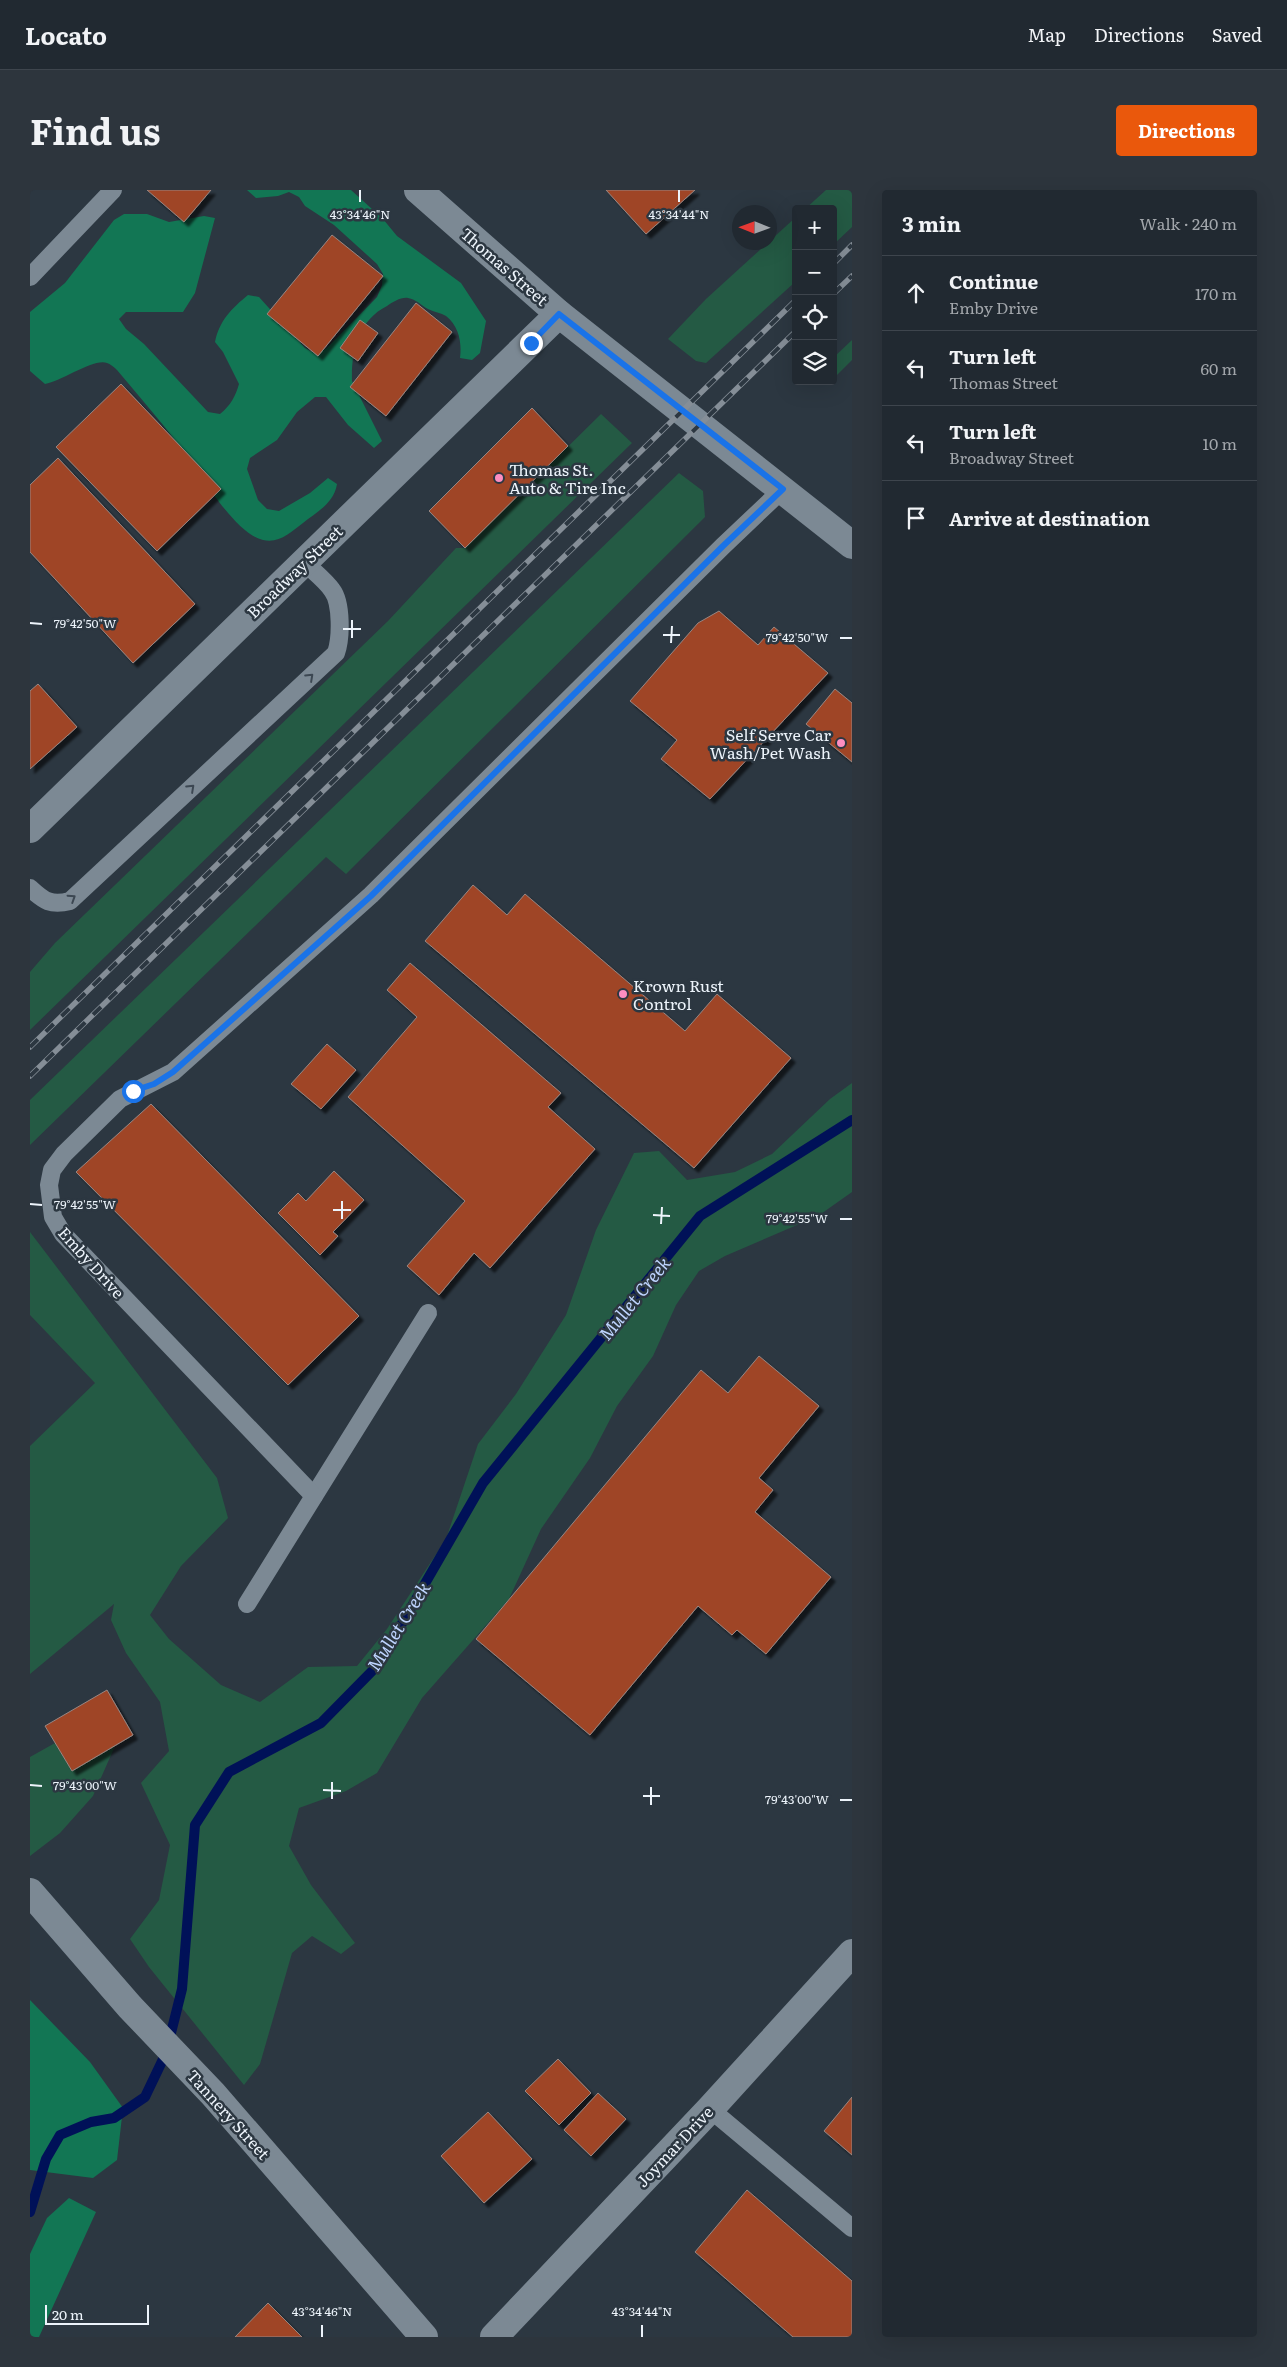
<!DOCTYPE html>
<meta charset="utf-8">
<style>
body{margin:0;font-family:Literata,serif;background:#2d353d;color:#f1f3f6}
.controls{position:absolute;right:15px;top:15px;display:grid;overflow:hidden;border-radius:5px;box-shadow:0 5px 20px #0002}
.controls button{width:45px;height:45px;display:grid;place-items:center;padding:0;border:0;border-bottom:1px solid #3e454d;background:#212931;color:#f1f3f6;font:25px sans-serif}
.compass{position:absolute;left:702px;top:15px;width:45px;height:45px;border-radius:50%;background:#212931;box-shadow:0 5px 20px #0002;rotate:271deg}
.scale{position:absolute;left:15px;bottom:12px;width:104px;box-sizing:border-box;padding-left:5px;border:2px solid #edf4fb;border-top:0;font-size:14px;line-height:18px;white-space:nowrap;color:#edf4fb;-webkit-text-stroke:4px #2c3741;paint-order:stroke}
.stop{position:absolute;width:15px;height:15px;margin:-11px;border:4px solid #1a73e8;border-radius:50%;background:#fff}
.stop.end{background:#1a73e8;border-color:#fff;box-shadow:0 1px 5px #0008}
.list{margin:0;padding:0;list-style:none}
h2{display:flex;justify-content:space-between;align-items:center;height:65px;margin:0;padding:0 20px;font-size:21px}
h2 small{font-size:16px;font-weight:400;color:#a2a6ab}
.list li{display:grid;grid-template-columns:32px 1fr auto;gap:15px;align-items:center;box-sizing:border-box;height:75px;padding:0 20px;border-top:1px solid #3e454d}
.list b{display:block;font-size:19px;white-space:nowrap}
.list p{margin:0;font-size:16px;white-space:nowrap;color:#a2a6ab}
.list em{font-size:16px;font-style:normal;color:#a2a6ab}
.icon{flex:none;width:28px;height:28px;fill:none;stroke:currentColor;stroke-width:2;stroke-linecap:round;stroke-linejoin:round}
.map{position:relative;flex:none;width:822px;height:2147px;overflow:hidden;border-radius:5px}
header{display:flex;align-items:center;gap:30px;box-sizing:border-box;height:70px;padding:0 25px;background:#212931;border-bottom:1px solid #3e454d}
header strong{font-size:24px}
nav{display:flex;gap:28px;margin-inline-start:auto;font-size:18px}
.intro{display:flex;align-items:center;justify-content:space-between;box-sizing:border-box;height:120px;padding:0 30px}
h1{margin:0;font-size:35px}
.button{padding:12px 22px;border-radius:5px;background:#ea580c;color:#fff;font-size:18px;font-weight:700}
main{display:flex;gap:30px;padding:0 30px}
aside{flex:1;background:#212931;border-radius:5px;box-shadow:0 5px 20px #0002}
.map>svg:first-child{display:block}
.green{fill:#245a44}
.forest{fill:#127654}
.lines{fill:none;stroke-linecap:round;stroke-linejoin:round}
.stream{stroke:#001158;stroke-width:10}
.building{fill:#9f4528;stroke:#988681;filter:url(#shadow)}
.lane{stroke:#7c8994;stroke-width:18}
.street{stroke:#7c8994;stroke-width:28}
.secondary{stroke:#7c8994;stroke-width:28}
.rail-casing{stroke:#858e97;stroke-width:5.5}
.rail{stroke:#2c3741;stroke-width:4;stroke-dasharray:11;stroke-linecap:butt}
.oneway{stroke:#3c4752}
.route{stroke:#1a73e8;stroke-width:6}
.ticks{fill:none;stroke:#edf4fb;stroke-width:2}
.poi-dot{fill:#fd8ec0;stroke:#2c3741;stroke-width:2}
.labels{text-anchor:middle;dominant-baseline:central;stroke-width:5;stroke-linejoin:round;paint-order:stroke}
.street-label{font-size:16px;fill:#edf4fb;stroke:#2c3741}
.poi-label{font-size:16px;fill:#edf4fb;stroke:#2c3741;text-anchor:start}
.water-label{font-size:18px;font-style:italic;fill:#bed4fe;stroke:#2c3741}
.ticks-label{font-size:12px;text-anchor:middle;fill:#edf4fb;stroke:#2c3741;stroke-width:5;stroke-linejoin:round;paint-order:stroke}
</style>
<header>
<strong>Locato</strong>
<nav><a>Map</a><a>Directions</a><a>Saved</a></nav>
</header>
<div class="intro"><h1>Find us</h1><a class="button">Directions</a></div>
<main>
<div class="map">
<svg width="822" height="2147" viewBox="0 0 822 2147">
<defs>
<filter id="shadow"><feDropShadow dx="4.5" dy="4.5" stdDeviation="1" flood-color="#0009"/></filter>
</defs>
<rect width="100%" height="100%" fill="#2c3741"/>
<!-- green -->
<g class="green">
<path d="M796,0H822V37L803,55V19H775Z"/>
<path d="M766,27V91L764,93L676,173L666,171L638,149L676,109Z"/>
<path d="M822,150V170L803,189V168Z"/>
<path d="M571,224L602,253L0,840V782L25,753L358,431L426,358H435Z"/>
<path d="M649,283L673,301L675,327L316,684L296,667L0,955V910Z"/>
<path d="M822,893V1002L788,1026L695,1066L669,1081L646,1115L623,1166L587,1216L560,1268L511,1339L479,1409L392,1508L347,1583L316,1601L269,1618L259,1656L281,1695L325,1753L311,1764L282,1746L262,1763L230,1874L214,1895L119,1777L100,1749L129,1710L140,1655L111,1593L139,1561L130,1512L96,1463L81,1430L84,1414L0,1484V1256L65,1193L0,1125V1042L187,1288L198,1328L151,1376L120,1425L139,1449L191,1495L230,1512L278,1477L327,1476L357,1439L416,1349L448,1254L486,1204L536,1125L566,1040L604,963L629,961L657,990L705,982L742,964L800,909Z"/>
<path d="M25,1553L42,1581L85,1556L63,1606L30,1643L0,1666V1567Z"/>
</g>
<!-- forest -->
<g class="forest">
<path d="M217,0H321L353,29L367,46L431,93L456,131L450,163L442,170L430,168C432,153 429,136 416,126C411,123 404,122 398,119C392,116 386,109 378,108C371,107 363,112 357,116C329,130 321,160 322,191L352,251L344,258L318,235L296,207H285L267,222L247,250L220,268L217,279L228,310L237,319L249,321L280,303L298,288L307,294C304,313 288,321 273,333C261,342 249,354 233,350C203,343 167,278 148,254C128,228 107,204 87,180C84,177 80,174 77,173C64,168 32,191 15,194L0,181V122L35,93L84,30L94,24H117L139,32L174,26L185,28L165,103L153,122H96L89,129L96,139L114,154L178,222L190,224C201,215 205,207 209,194L193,162L185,152C189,131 202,118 218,105L229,107L275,158L286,164L297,158L347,107L352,95L353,84L347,74L304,35L275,16L269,7L259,2L248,6L226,8Z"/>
<path d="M0,1810L60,1872L93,1918L87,1970L63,1988L0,1980Z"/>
<path d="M39,2008L66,2022L9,2147H0V2064L17,2028Z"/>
</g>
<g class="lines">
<!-- stream -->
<path class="stream" d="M0,2022L16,1969L30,1945L61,1932L84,1928L115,1907L136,1863L152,1799L165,1635L199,1582L291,1533L348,1475L453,1293L670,1026L822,930"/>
</g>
<!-- building -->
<g class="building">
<path d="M117,0H181L154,32Z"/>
<path d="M576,0H665L616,44Z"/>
<path d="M302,45L353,86L288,166L237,124Z"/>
<path d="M386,113L422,142L356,226L320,197Z"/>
<path d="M330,130L348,143L328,171L310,158Z"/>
<path d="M91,194L191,299L127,361L26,257Z"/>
<path d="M502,218L538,256L435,358L399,321Z"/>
<path d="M28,268L165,414L103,473L0,362V295Z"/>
<path d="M689,421L728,455L744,437L798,483L680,609L631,569L647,550L600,511L668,433Z"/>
<path d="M8,494L47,537L0,579V501Z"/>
<path d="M805,499L822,513V572L776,534Z"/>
<path d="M443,695L477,725L495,704L655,841L687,804L761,868L664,978L395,751Z"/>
<path d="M380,773L531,903L518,917L565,959L460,1078L444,1063L409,1105L377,1076L435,1011L318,907L387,827L357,800Z"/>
<path d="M297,854L326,880L291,919L261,894Z"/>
<path d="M121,914L329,1126L258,1195L46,982Z"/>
<path d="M304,981L334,1010L303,1042L308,1046L290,1065L248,1023L268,1003L276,1011Z"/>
<path d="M729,1166L789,1216L729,1288L743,1300L725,1322L801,1387L736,1464L707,1440L702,1445L668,1416L560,1545L446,1449L671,1180L698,1203Z"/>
<path d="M77,1500L103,1545L42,1581L15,1536Z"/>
<path d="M528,1869L561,1903L529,1935L495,1901Z"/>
<path d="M568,1903L596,1929L561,1966L534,1940Z"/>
<path d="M822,1907V1965L794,1941Z"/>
<path d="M458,1922L502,1969L454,2013L411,1966Z"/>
<path d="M717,2000L822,2091V2147H763L665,2062Z"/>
<path d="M238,2113L272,2147H205Z"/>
</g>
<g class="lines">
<!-- lane -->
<g class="lane">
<path d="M0,87L83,0"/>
<path d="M0,698C14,711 21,716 40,711L306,463C311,449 312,413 302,400C295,390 283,381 274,372"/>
<path d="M284,1306L398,1123"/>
<path d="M217,1414L284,1306L33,1044L23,1027L19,995L22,980L34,964L90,909L143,882L341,705L693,356L753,299"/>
<path d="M680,1919L822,2038"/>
</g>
<!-- street -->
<g class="street">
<path d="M0,639L529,124"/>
<path d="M0,1702L100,1817L183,1904L394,2147"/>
<path d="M464,2147L680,1919L822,1763"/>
</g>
<!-- secondary -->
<path class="secondary" d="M388,0L529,124L822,355"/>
<defs>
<g id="rail">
<path d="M803,74L822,55"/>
<path d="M803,104L822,86"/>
<path d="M0,857L766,110"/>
<path d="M0,886L766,141"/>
</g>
</defs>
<!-- rail casing -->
<use href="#rail" class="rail-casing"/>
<!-- rail -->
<use href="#rail" class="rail"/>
</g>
<!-- one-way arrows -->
<defs><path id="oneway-chevron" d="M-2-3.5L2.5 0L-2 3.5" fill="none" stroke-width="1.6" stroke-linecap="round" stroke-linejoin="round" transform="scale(1.25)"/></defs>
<g class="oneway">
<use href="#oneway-chevron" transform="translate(280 487) rotate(-43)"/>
<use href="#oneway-chevron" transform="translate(161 598) rotate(-43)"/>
<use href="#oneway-chevron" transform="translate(42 708) rotate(-33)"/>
</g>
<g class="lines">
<!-- route -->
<path class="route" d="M103,901L124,894L143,882L341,706L693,356L753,299L529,124L501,153"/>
</g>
<!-- ticks -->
<path class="ticks" d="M330,12V0M649,12V0M0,433L12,434M313,439H331M633,445H650M322,448V430M810,448H822M641,453L642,436M0,1014L12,1015M303,1020H321M623,1025L640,1026M312,1029V1011M810,1029H822M631,1034L632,1017M0,1595L12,1596M293,1600L311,1601M613,1606H630M302,1609V1592M810,1610H822M621,1615V1597M292,2147V2135M612,2147V2135"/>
<!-- markers -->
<g class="poi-dot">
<circle cx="469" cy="288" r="5"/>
<circle cx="811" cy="553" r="5"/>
<circle cx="593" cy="804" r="5"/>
</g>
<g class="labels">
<!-- street labels -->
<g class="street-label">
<text transform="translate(475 76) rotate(41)">Thomas Street</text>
<text transform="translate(264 381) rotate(-44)">Broadway Street</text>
<text transform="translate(62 1072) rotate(48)">Emby Drive</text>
<text transform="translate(199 1924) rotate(48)">Tannery Street</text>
<text transform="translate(644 1956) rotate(-47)">Joymar Drive</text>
</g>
<!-- poi labels -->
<g class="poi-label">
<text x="479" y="279">Thomas St.<tspan x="479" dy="18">Auto &amp; Tire Inc</tspan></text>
<text x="801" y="544" text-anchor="end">Self Serve Car<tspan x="801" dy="18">Wash/Pet Wash</tspan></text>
<text x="603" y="795">Krown Rust<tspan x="603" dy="18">Control</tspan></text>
</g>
<!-- water labels -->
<g class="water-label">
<text transform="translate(604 1108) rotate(-51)">Mullet Creek</text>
<text transform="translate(368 1436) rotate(-58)">Mullet Creek</text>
</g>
</g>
<g class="ticks-label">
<text x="330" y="29">43°34'46"N</text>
<text x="649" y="29">43°34'44"N</text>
<text x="55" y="438">79°42'50"W</text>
<text x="767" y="452">79°42'50"W</text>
<text x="55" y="1019">79°42'55"W</text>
<text x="767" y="1033">79°42'55"W</text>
<text x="55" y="1600">79°43'00"W</text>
<text x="767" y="1614">79°43'00"W</text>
<text x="292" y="2126">43°34'46"N</text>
<text x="612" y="2126">43°34'44"N</text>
</g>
</svg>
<div class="controls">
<button>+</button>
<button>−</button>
<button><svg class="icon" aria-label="locate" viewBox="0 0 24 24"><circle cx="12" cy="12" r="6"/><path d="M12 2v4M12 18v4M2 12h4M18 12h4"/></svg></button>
<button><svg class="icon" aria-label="layers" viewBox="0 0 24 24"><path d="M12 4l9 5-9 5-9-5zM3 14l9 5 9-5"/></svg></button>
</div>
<svg class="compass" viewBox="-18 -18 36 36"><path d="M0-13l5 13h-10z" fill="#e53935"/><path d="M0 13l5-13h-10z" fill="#a2a6ab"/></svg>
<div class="scale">20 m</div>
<div class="stop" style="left:103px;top:901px"></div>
<div class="stop end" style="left:501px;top:153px"></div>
</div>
<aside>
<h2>3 min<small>Walk · 240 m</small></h2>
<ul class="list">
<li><svg class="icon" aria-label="ahead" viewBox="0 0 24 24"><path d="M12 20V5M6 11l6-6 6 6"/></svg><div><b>Continue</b><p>Emby Drive</p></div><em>170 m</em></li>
<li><svg class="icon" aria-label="left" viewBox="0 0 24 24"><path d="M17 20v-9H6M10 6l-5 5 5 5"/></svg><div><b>Turn left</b><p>Thomas Street</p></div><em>60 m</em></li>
<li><svg class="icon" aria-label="left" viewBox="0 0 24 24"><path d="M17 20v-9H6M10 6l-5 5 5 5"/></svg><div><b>Turn left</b><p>Broadway Street</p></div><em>10 m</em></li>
<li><svg class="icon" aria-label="arrive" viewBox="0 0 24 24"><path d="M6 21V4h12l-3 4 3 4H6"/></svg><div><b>Arrive at destination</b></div></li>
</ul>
</aside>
</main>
